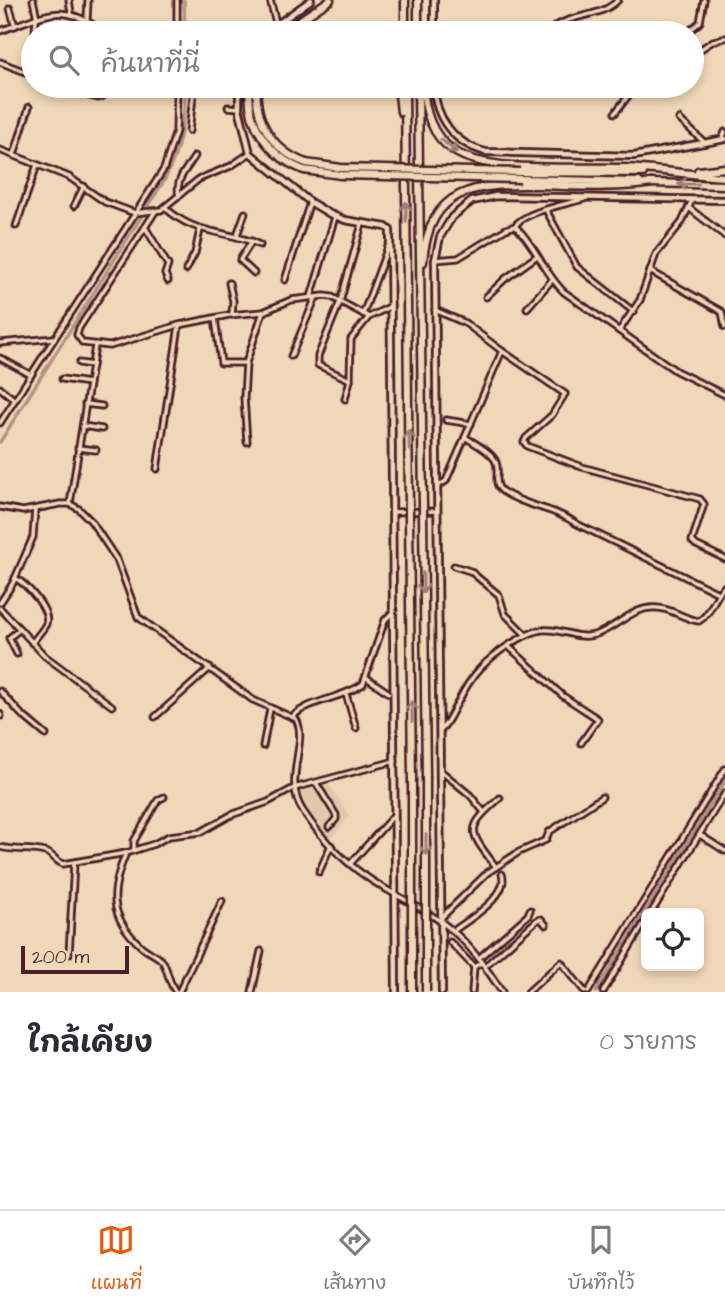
<!DOCTYPE html>
<html lang="th">
<meta charset="utf-8">
<style>
body{margin:0;font-family:"Architects Daughter","Playpen Sans Thai",sans-serif;background:#f2f2f3;color:#2b2b33}
.controls{position:absolute;right:21px;bottom:21px;display:grid;overflow:hidden;border-radius:10px;box-shadow:0 4px 10px #0003}
.controls button{width:63px;height:63px;display:grid;place-items:center;padding:0;border:0;border-bottom:2px solid #e1e1e2;background:#fff;color:#2b2b33;font:35px sans-serif}
.scale{position:absolute;left:21px;bottom:18px;width:108px;box-sizing:border-box;padding-left:7px;border:4px solid #4a1f2b;border-top:0;font-size:19px;line-height:24px;white-space:nowrap;color:#4a1f2b;-webkit-text-stroke:5px #efd8b7;paint-order:stroke}
.list{margin:0;padding:0;list-style:none}
h2{display:flex;justify-content:space-between;align-items:center;height:91px;margin:0;padding:0 28px;font-size:30px}
h2 small{font-size:23px;font-weight:400;color:#7c7c81}
.icon{flex:none;width:38px;height:38px;fill:none;stroke:currentColor;stroke-width:2;stroke-linecap:round;stroke-linejoin:round}
.map{position:relative;flex:none;width:725px;height:992px;overflow:hidden}
.search{position:absolute;background:#fff;box-shadow:0 4px 10px #0003;left:21px;right:21px;top:21px;height:77px;display:flex;align-items:center;gap:18px;box-sizing:border-box;padding:0 24px;border-radius:38px;color:#7c7c81;font-size:26px}
.sheet{height:217px;background:#fff}
nav{display:flex;justify-content:space-around;align-items:center;box-sizing:border-box;height:98px;border-top:2px solid #e1e1e2;background:#fff;font-size:19px;color:#7c7c81}
nav a{display:grid;justify-items:center;gap:4px}
nav .on{color:#ea580c}
.map>svg:first-child{display:block}
.built{fill:#e2c9ac}
.lines{fill:none;stroke-linecap:round;stroke-linejoin:round}
.canal{stroke:#b39383;stroke-width:3.5}
.minor-casing{stroke:#4a1f2b;stroke-width:9}
.major-casing{stroke:#4a1f2b;stroke-width:10}
.highway-casing{stroke:#4a1f2b;stroke-width:11}
.minor{stroke:#efd8b7;stroke-width:3.5}
.major{stroke:#efd8b7;stroke-width:4.5}
.highway{stroke:#efd8b7;stroke-width:6}
.highway-bridge-casing{stroke:#4a1f2b;stroke-width:11;stroke-linecap:butt}
.highway-bridge{stroke:#efd8b7;stroke-width:6}
.oneway{stroke:#9c7c71}
</style>
<div class="map">
<svg width="725" height="992" viewBox="0 0 725 992">
<rect width="100%" height="100%" fill="#efd8b7"/>
<filter id="ink" filterUnits="userSpaceOnUse"><feTurbulence type="fractalNoise" baseFrequency=".0143" numOctaves="2"/><feDisplacementMap in="SourceGraphic" scale="14" xChannelSelector="R" yChannelSelector="G"/><feConvolveMatrix kernelMatrix="1 2 1 2 8 2 1 2 1" color-interpolation-filters="sRGB"/></filter>
<g filter="url(#ink)">
<!-- built -->
<path class="built" d="M329,784L350,816L331,839L305,807L298,789Z"/>
<g class="lines">
<!-- canal -->
<g class="canal">
<path d="M184,0L185,33"/>
<path d="M0,442L165,179C180,149 185,120 185,86"/>
<path d="M596,992L725,781"/>
</g>
<defs>
<g id="minor">
<path d="M33,0L37,18"/>
<path d="M69,0L71,13"/>
<path d="M177,0V33"/>
<path d="M270,0L276,23"/>
<path d="M10,8L15,26"/>
<path d="M87,20L88,0"/>
<path d="M0,31C47,15 61,0 105,33"/>
<path d="M35,33L36,19"/>
<path d="M547,33C570,11 599,20 618,0"/>
<path d="M687,33L700,22L704,0"/>
<path d="M692,55L713,41L725,38"/>
<path d="M0,62L33,75"/>
<path d="M28,72L33,50"/>
<path d="M57,86L65,90L98,98L102,97L105,86"/>
<path d="M434,90L462,86"/>
<path d="M228,107L239,108"/>
<path d="M615,113L636,86"/>
<path d="M679,119L705,143"/>
<path d="M189,131L194,88"/>
<path d="M722,139L725,132"/>
<path d="M0,150L69,177L105,202L135,213L161,210L199,179L231,166L250,153"/>
<path d="M14,155L29,107"/>
<path d="M179,196C175,179 187,169 195,156"/>
<path d="M74,206L84,186"/>
<path d="M165,207C193,236 226,229 260,245"/>
<path d="M689,208L725,236"/>
<path d="M546,210L577,267L634,312"/>
<path d="M155,212L79,328L77,335L83,343L110,346L179,325L229,315L263,312L291,300L324,296L332,297L369,317L391,306"/>
<path d="M362,224L340,302L318,356V365L350,380L351,339L368,318"/>
<path d="M16,226L37,165"/>
<path d="M515,226C523,212 567,204 584,199"/>
<path d="M145,227L168,265L165,274L168,281"/>
<path d="M237,235L245,213"/>
<path d="M252,241L240,260L254,273"/>
<path d="M435,260L458,258L506,229L515,226C535,244 544,273 564,292L676,371L725,395"/>
<path d="M186,270L195,253L200,230"/>
<path d="M650,271L722,312L725,327"/>
<path d="M285,280L310,202"/>
<path d="M229,283L233,301L232,315"/>
<path d="M311,297L335,217"/>
<path d="M486,297L505,279L537,256"/>
<path d="M527,308L552,280"/>
<path d="M435,310L465,323L502,351L446,481L439,485"/>
<path d="M363,314L389,244"/>
<path d="M215,318L221,363H246"/>
<path d="M619,331L640,300L656,254L682,222L692,200"/>
<path d="M0,343L54,338"/>
<path d="M502,351L565,394L552,415L526,438L524,442L527,446L582,467L700,499L704,504L692,541L696,545L725,559"/>
<path d="M291,356L316,297"/>
<path d="M0,358L31,375"/>
<path d="M79,363L92,365"/>
<path d="M62,379L89,383"/>
<path d="M0,388L15,400"/>
<path d="M345,399L350,380"/>
<path d="M85,404L102,406"/>
<path d="M446,420L471,424"/>
<path d="M0,423L164,169L176,131L177,86L239,89"/>
<path d="M83,426L102,429"/>
<path d="M465,437C474,443 490,451 495,460C501,471 492,483 502,491C525,507 553,507 577,524L718,593"/>
<path d="M247,442L244,398L246,363L263,312"/>
<path d="M78,448L96,450"/>
<path d="M157,469L179,326"/>
<path d="M70,504L95,346"/>
<path d="M0,507L23,511L60,504H70L79,509L91,521L117,560L138,617L253,700L296,719C309,742 282,780 303,811C323,841 349,867 379,885C402,899 427,910 448,927C469,943 487,969 502,992"/>
<path d="M392,512L437,511"/>
<path d="M454,566L470,571L499,595L505,614L526,635"/>
<path d="M15,578C26,584 51,610 46,624C43,630 36,637 32,643"/>
<path d="M0,603L13,583L33,537L35,509"/>
<path d="M0,608L45,656L112,706"/>
<path d="M508,646L563,696L598,719L581,743"/>
<path d="M17,654L9,638L20,629"/>
<path d="M367,678L389,693"/>
<path d="M0,691L21,714L46,735"/>
<path d="M346,694L356,728"/>
<path d="M0,714L1,716"/>
<path d="M293,716C312,699 342,699 363,684L385,620L394,611"/>
<path d="M155,717L210,668"/>
<path d="M441,730C449,721 452,712 458,702C472,674 485,660 512,643C521,638 530,632 541,630C560,627 575,640 594,635C617,629 632,605 658,608C673,609 684,619 699,621C712,613 714,596 725,586"/>
<path d="M263,746L270,709"/>
<path d="M442,772L470,795L483,811"/>
<path d="M316,783L336,815V819L329,827"/>
<path d="M700,835L725,851"/>
<path d="M0,847C15,851 31,848 45,852C53,854 56,862 63,864L126,853L154,844L169,836L201,832L231,815L268,802L294,788L395,761"/>
<path d="M134,850V841L158,800L164,797"/>
<path d="M126,853C110,891 108,916 141,946C147,952 158,955 163,962C168,970 168,982 176,992"/>
<path d="M350,864L394,815"/>
<path d="M496,867C468,830 465,829 500,798"/>
<path d="M319,872L331,845"/>
<path d="M651,913L725,793"/>
<path d="M443,916L487,873L519,852L546,840L549,832L602,797"/>
<path d="M453,931C469,920 510,895 502,874"/>
<path d="M450,942L474,967L481,963"/>
<path d="M69,954L74,863"/>
<path d="M479,958L528,915L530,910"/>
<path d="M485,966L537,920L541,919L546,925"/>
<path d="M179,992L222,901"/>
<path d="M252,992L261,951"/>
<path d="M472,992L474,967"/>
<path d="M528,992L561,962L585,992"/>
<path d="M588,992L725,769"/>
<path d="M603,992L646,920"/>
</g>
<g id="major">
<path d="M265,33L311,0"/>
<path d="M434,33V0"/>
<path d="M239,86V108L250,153L310,202L330,214L345,220L386,227L390,230L396,992"/>
<path d="M434,86C435,118 454,144 486,152L634,156L725,139"/>
<path d="M442,992L435,260L440,237L452,217L472,201L496,196L725,200"/>
</g>
<g id="highway">
<path d="M281,33L330,0"/>
<path d="M295,33C316,23 339,23 360,33"/>
<path d="M405,33V0"/>
<path d="M418,33V0"/>
<path d="M250,86C245,124 270,157 304,170"/>
<path d="M257,86C254,121 273,151 306,163"/>
<path d="M398,86L401,112"/>
<path d="M405,86L409,508"/>
<path d="M418,86L423,508"/>
<path d="M423,86C425,111 431,136 454,151C488,174 581,166 623,168C657,169 691,175 725,177"/>
<path d="M698,171L725,168"/>
<path d="M520,172L643,173"/>
<path d="M520,179L639,182"/>
<path d="M650,183L725,185"/>
<path d="M423,262C429,186 476,184 539,185C576,186 615,189 652,183"/>
<path d="M409,515L412,779"/>
<path d="M423,515L426,777"/>
</g>
</defs>
<!-- minor casing -->
<use href="#minor" class="minor-casing"/>
<!-- major casing -->
<use href="#major" class="major-casing"/>
<!-- highway casing -->
<use href="#highway" class="highway-casing"/>
<!-- minor -->
<use href="#minor" class="minor"/>
<!-- major -->
<use href="#major" class="major"/>
<!-- highway -->
<use href="#highway" class="highway"/>
<defs>
<g id="highway-bridge">
<path d="M306,163L341,168L520,172"/>
<path d="M304,170L341,175L520,179"/>
<path d="M409,508V515"/>
<path d="M423,508V515"/>
<path d="M426,777V992"/>
<path d="M412,779V992"/>
</g>
</defs>
<!-- highway-bridge casing -->
<use href="#highway-bridge" class="highway-bridge-casing"/>
<!-- highway-bridge -->
<use href="#highway-bridge" class="highway-bridge"/>
</g>
<!-- one-way arrows -->
<defs><path id="oneway-shaft" d="M-6 0H5M1.5-3L5.5 0L1.5 3" fill="none" stroke-width="1.6" stroke-linecap="round" stroke-linejoin="round" transform="scale(1.75)"/></defs>
<g class="oneway">
<use href="#oneway-shaft" transform="translate(449 146) rotate(40)"/>
<use href="#oneway-shaft" transform="translate(688 184) rotate(-179)"/>
<use href="#oneway-shaft" transform="translate(406 212) rotate(-91)"/>
<use href="#oneway-shaft" transform="translate(409 440) rotate(-91)"/>
<use href="#oneway-shaft" transform="translate(423 583) rotate(89)"/>
<use href="#oneway-shaft" transform="translate(412 711) rotate(-91)"/>
<use href="#oneway-shaft" transform="translate(426 845) rotate(90)"/>
</g>
</g>
</svg>
<div class="controls">
<button><svg class="icon" aria-label="locate" viewBox="0 0 24 24"><circle cx="12" cy="12" r="6"/><path d="M12 2v4M12 18v4M2 12h4M18 12h4"/></svg></button>
</div>
<div class="scale">200 m</div>
<div class="search"><svg class="icon" aria-label="search" viewBox="0 0 24 24"><circle cx="10" cy="10" r="6"/><path d="M15 15l6 6"/></svg>ค้นหาที่นี่</div>
</div>
<section class="sheet">
<h2>ใกล้เคียง<small>0 รายการ</small></h2>
<ul class="list">
</ul>
</section>
<nav>
<a class="on"><svg class="icon" aria-label="map" viewBox="0 0 24 24"><path d="M3 6l6-2 6 2 6-2v14l-6 2-6-2-6 2zM9 4v14M15 6v14"/></svg>แผนที่</a>
<a><svg class="icon" aria-label="directions" viewBox="0 0 24 24"><path d="M12 3l9 9-9 9-9-9zM9 14v-3h6M13 9l2 2-2 2"/></svg>เส้นทาง</a>
<a><svg class="icon" aria-label="saved" viewBox="0 0 24 24"><path d="M7 4h10v16l-5-4-5 4z"/></svg>บันทึกไว้</a>
</nav>
